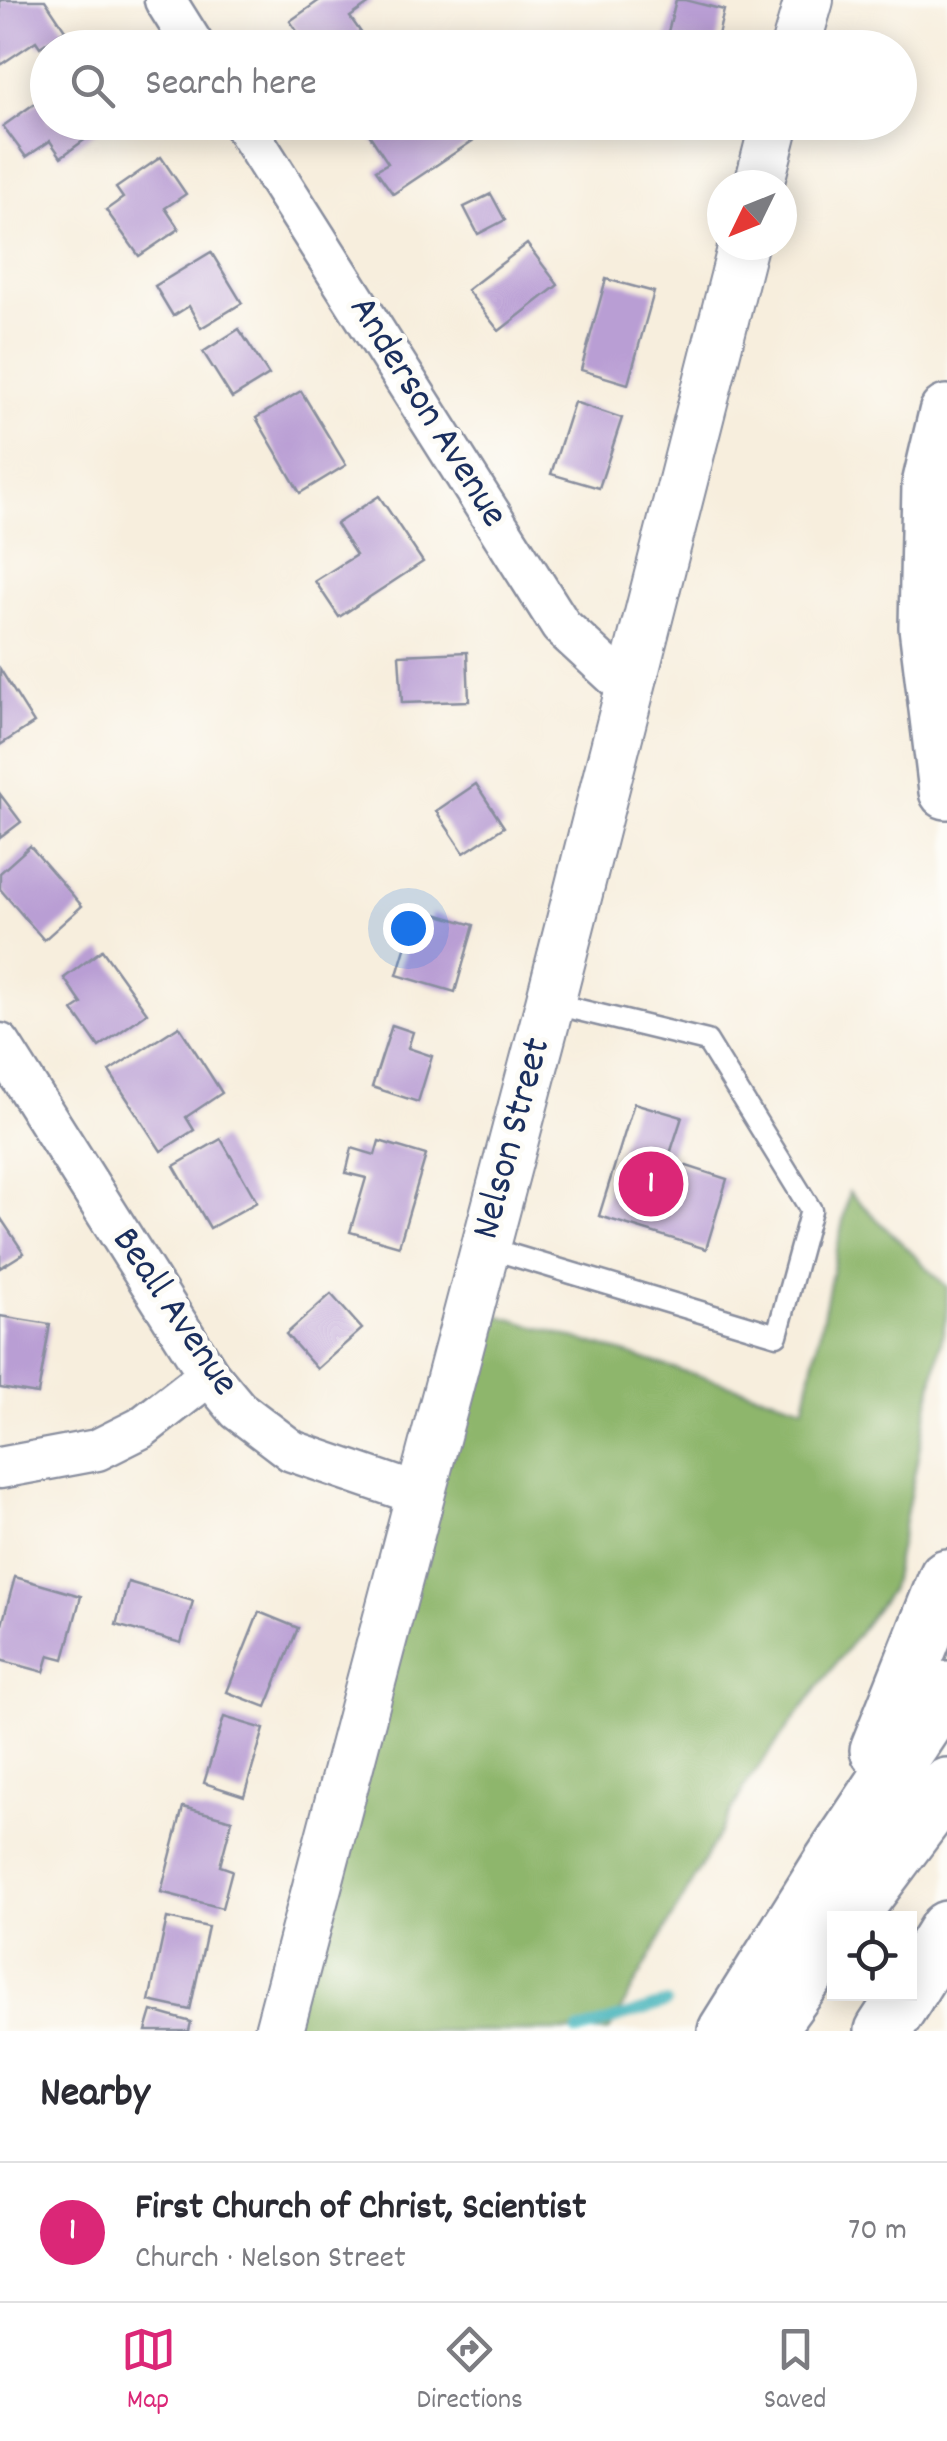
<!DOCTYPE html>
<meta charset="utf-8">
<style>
body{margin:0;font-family:Dekko,sans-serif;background:#f2f2f3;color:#2b2b33}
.controls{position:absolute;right:30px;bottom:30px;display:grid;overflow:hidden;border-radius:0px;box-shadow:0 5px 25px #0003}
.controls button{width:90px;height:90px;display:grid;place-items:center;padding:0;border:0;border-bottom:2px solid #e1e1e2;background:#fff;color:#2b2b33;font:50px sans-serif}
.compass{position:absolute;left:707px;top:170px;width:90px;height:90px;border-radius:50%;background:#fff;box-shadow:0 5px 25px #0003;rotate:227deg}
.you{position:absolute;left:408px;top:928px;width:35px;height:35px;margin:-25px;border:8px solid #fff;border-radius:50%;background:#1a73e8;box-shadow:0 0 0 15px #1a73e833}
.badge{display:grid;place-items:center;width:65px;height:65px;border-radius:50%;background:#db2777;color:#fff;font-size:32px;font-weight:700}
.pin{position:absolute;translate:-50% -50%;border:5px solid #fff;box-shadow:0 2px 10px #0006}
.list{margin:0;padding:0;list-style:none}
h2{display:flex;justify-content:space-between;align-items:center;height:130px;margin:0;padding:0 40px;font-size:42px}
h2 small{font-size:32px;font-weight:400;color:#7c7c81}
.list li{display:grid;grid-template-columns:65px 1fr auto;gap:30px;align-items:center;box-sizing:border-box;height:140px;padding:0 40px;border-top:2px solid #e1e1e2}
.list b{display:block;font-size:38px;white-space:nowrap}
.list p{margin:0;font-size:32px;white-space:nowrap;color:#7c7c81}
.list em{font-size:32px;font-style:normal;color:#7c7c81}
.icon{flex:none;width:55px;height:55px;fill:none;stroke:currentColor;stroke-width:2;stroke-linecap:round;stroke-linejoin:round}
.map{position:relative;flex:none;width:947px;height:2031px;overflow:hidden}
.search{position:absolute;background:#fff;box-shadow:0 5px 25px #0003;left:30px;right:30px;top:30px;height:110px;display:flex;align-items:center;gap:25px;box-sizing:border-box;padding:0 35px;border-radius:55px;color:#7c7c81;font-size:38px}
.sheet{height:270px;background:#fff}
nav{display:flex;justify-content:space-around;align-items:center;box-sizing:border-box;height:140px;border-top:2px solid #e1e1e2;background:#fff;font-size:28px;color:#7c7c81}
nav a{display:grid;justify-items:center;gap:5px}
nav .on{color:#db2777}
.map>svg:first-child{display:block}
.forest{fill:#8eb66c;stroke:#547265;stroke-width:2.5}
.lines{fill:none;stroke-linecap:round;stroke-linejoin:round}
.stream{stroke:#42b2ba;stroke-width:11}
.building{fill:#b99ed4}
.service-casing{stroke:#898e9e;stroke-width:25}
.minor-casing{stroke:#898e9e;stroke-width:45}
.tertiary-casing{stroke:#898e9e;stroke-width:52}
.motorway-casing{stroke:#898e9e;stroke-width:60}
.service{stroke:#fff;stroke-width:20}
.minor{stroke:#fff;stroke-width:40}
.tertiary{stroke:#fff;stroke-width:48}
.motorway{stroke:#fff;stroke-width:55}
.labels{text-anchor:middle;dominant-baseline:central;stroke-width:10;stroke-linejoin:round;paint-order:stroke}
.street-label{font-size:40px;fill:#1b2f5e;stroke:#fdfcf7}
</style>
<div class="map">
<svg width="947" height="2031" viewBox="0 0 947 2031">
<rect width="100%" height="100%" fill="#fdfcf7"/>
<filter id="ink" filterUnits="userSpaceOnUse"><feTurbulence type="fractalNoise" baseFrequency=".01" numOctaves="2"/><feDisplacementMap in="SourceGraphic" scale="20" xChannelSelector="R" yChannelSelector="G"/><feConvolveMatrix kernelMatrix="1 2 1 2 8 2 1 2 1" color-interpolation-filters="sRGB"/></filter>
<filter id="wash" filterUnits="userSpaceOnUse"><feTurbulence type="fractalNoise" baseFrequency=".0048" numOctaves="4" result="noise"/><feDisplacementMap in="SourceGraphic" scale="40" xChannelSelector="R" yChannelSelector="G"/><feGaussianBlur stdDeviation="2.25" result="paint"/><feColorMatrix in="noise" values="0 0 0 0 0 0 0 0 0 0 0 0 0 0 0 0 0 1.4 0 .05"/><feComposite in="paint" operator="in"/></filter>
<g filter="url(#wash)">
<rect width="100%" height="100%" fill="#f7eedd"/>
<!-- forest -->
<path class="forest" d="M849,1192L947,1287V1313L891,1589L749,1780L609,2031H279L470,1307L804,1407Z"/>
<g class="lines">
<!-- stream -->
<path class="stream" d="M578,2031L666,2003"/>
</g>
<g id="blocks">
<!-- building -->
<g class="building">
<path d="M0,0H45L65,30L40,47L36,41L0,65Z"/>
<path d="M320,0H374L350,17L372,48H308L290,21Z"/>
<path d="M676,0H685L724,10L715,48H664Z"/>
<path d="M48,94V122H109L61,157L50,141L26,157L3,126Z"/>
<path d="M361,122H462L474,140L393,194L376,170L388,163Z"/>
<path d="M161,157L186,194L165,208L179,229L139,256L106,210L123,198L116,188Z"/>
<path d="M491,194L505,220L478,234L464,207Z"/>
<path d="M527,244L558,285L499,331L467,290Z"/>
<path d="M211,252L242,303L201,328L189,306L173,316L155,286Z"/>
<path d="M606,279L654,292L628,384L581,370Z"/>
<path d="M239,329L269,375L232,398L203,352Z"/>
<path d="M301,391L346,465L300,493L256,418Z"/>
<path d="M574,402L622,418L599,488L551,474Z"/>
<path d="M379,496L423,562L339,617L315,581L356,555L336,524Z"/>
<path d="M467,652L469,701L402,703L399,655Z"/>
<path d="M0,669L34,723L0,745Z"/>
<path d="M476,784L504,827L464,853L436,811Z"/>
<path d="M0,794L21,822L0,838Z"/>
<path d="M30,846L82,906L44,940L0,889V873Z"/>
<path d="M432,913L474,925L455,992L397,975L407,942L422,946Z"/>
<path d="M102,950L147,1013L99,1047L73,1010L82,1004L64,978Z"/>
<path d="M392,1025L413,1032L408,1048L432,1056L418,1102L372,1087Z"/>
<path d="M179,1026L222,1093L186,1117L194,1130L161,1151L109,1071Z"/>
<path d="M634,1103L682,1117L668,1160L727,1179L706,1249L599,1216Z"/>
<path d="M221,1139L257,1202L210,1228L174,1166Z"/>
<path d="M379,1141L426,1155L399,1246L350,1232L366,1178L346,1173L352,1148L375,1155Z"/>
<path d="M0,1217L24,1253L0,1268Z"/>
<path d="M331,1294L362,1329L317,1369L286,1334Z"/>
<path d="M0,1316L50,1324L38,1394L0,1388Z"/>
<path d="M15,1577L81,1596L64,1659L49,1655L44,1672L0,1660V1632Z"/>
<path d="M128,1582L193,1601L181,1643L116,1625Z"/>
<path d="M259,1612L298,1628L266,1707L227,1692Z"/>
<path d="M224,1717L264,1729L244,1796L204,1783Z"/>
<path d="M183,1807L232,1820L220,1866L232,1870L222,1908L161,1892Z"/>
<path d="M167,1918L208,1927L190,2010L149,2001Z"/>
<path d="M152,2011L191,2022L189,2031H146Z"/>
</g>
</g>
</g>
<g filter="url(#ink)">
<use href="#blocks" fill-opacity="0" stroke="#898e9e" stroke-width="2.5"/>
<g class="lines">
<defs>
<path id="service" d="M485,1247L777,1335L811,1210L707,1041L550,1003"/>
<g id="minor">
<path d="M165,0L195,48"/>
<path d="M242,122L561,626L629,689"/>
<path d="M0,1044L209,1375L238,1410L292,1451L420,1495"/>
<path d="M0,1468L97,1450L141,1428L209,1375"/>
</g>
<g id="tertiary">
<path d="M795,48L809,0"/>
<path d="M759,185L775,122"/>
<path d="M279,2031L550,1003L743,245"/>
</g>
<g id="motorway">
<path d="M947,413L930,485L927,627L947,791"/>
<path d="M878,1750L947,1577"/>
<path d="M848,1918L947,1786"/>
<path d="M910,1989L947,1929"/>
<path d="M726,2031L831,1863L947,1689"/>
<path d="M766,2031L834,1937"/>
<path d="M883,2031L907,1994"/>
</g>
</defs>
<!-- service casing -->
<use href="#service" class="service-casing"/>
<!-- minor casing -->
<use href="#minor" class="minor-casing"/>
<!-- tertiary casing -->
<use href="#tertiary" class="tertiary-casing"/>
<!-- motorway casing -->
<use href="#motorway" class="motorway-casing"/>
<!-- service -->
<use href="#service" class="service"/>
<!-- minor -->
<use href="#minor" class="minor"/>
<!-- tertiary -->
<use href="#tertiary" class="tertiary"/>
<!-- motorway -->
<use href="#motorway" class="motorway"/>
</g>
</g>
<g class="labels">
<!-- street labels -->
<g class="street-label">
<text transform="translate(426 413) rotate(58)">Anderson Avenue</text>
<text transform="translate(514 1139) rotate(-75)">Nelson Street</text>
<text transform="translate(173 1313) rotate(56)">Beall Avenue</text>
</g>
</g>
</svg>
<div class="controls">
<button><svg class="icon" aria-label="locate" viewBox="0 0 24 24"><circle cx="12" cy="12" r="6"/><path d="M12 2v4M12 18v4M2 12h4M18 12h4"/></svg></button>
</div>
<svg class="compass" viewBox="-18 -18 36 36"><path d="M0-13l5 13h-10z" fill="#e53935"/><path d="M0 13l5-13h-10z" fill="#7c7c81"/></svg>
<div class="you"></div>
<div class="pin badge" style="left:651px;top:1184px">1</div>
<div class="search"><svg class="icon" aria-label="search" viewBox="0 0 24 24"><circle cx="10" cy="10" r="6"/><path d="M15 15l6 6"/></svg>Search here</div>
</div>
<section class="sheet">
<h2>Nearby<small></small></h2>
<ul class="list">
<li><span class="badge">1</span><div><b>First Church of Christ, Scientist</b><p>Church · Nelson Street</p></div><em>70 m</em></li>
</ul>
</section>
<nav>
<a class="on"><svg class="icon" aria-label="map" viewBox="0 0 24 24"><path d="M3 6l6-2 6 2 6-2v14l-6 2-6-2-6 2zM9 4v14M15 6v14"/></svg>Map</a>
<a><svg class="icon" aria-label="directions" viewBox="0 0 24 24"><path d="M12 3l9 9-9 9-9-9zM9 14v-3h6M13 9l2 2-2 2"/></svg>Directions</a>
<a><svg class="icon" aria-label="saved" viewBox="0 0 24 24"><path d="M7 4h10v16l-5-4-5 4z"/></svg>Saved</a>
</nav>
